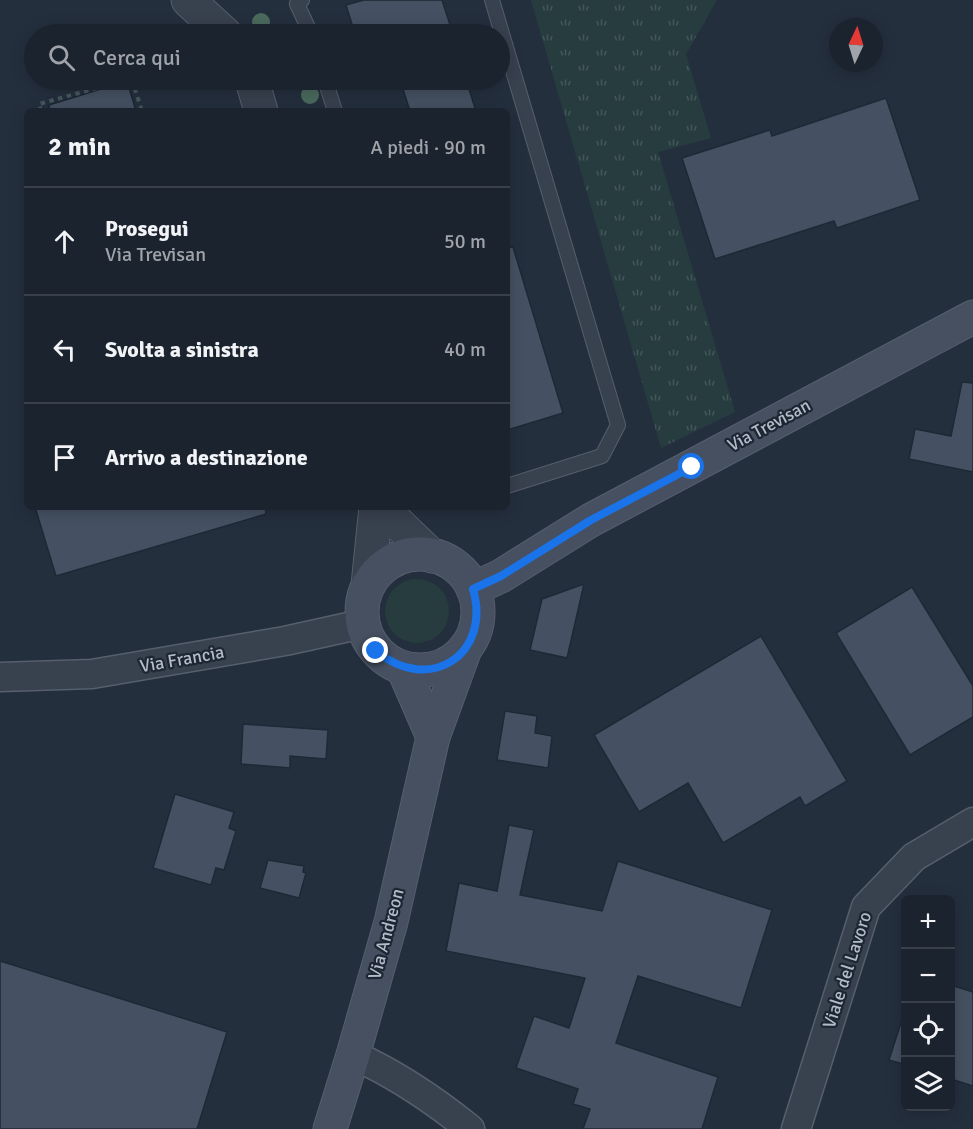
<!DOCTYPE html>
<html lang="it">
<meta charset="utf-8">
<style>
body{margin:0;font-family:Signika,sans-serif;background:#282f3a;color:#f1f3f6}
.controls{position:absolute;right:18px;bottom:18px;display:grid;overflow:hidden;border-radius:9px;box-shadow:0 3px 15px #0003}
.controls button{width:54px;height:54px;display:grid;place-items:center;padding:0;border:0;border-bottom:2px solid #39404a;background:#1b232e;color:#f1f3f6;font:30px sans-serif}
.compass{position:absolute;left:829px;top:18px;width:54px;height:54px;border-radius:50%;background:#1b232e;box-shadow:0 3px 15px #0003;rotate:4deg}
.stop{position:absolute;width:18px;height:18px;margin:-14px;border:4px solid #1a73e8;border-radius:50%;background:#fff}
.stop.end{background:#1a73e8;border-color:#fff;box-shadow:0 2px 6px #0008}
.list{margin:0;padding:0;list-style:none}
h2{display:flex;justify-content:space-between;align-items:center;height:78px;margin:0;padding:0 24px;font-size:26px}
h2 small{font-size:20px;font-weight:400;color:#a0a4aa}
.list li{display:grid;grid-template-columns:39px 1fr auto;gap:18px;align-items:center;box-sizing:border-box;height:108px;padding:0 24px;border-top:2px solid #39404a}
.list b{display:block;font-size:22px;white-space:nowrap}
.list p{margin:0;font-size:20px;white-space:nowrap;color:#a0a4aa}
.list em{font-size:20px;font-style:normal;color:#a0a4aa}
.icon{flex:none;width:33px;height:33px;fill:none;stroke:currentColor;stroke-width:2;stroke-linecap:round;stroke-linejoin:round}
.map{position:relative;flex:none;width:973px;height:1129px;overflow:hidden}
.search{position:absolute;background:#1b232e;box-shadow:0 3px 15px #0003;left:24px;top:24px;width:486px;height:66px;display:flex;align-items:center;gap:15px;box-sizing:border-box;padding:0 21px;border-radius:33px;color:#a0a4aa;font-size:22px}
.panel{position:absolute;background:#1b232e;box-shadow:0 3px 15px #0003;left:24px;top:108px;width:486px;height:402px;border-radius:9px}
.map>svg:first-child{display:block}
.grass{fill:url(#grass-tufts)}
.garden{fill:#263c3f}
.building{fill:#455162;stroke:#1f2835;stroke-width:1.5}
.lines{fill:none;stroke-linecap:round;stroke-linejoin:round}
.service-casing{stroke:#565f6c;stroke-width:16}
.minor-casing{stroke:#565f6c;stroke-width:31}
.tertiary-casing{stroke:#565f6c;stroke-width:35}
.secondary-casing{stroke:#565f6c;stroke-width:35}
.path{stroke:#44595c;stroke-width:4;stroke-dasharray:4.5 4.5;stroke-linecap:butt}
.service{stroke:#38414e;stroke-width:14}
.minor{stroke:#38414e;stroke-width:28}
.tertiary{stroke:#38414e;stroke-width:33}
.secondary{stroke:#465061;stroke-width:33}
.tree{fill:#4b6a5d}
.route{stroke:#1a73e8;stroke-width:8}
.labels{text-anchor:middle;dominant-baseline:central;stroke-width:4.5;stroke-linejoin:round;paint-order:stroke}
.street-label{font-size:18px;fill:#b4bcc9;stroke:#1d2633}
</style>
<div class="map">
<svg width="973" height="1129" viewBox="0 0 973 1129">
<defs>
<pattern id="grass-tufts" width="24" height="20" patternUnits="userSpaceOnUse" patternTransform="scale(1.5)"><rect width="24" height="20" fill="#263c3f"/><path d="M3 7l-1-3M5 7V3M7 7l1-3M15 17l-1-3M17 17v-4M19 17l1-3" fill="none" stroke="#435659"/></pattern>
</defs>
<rect width="100%" height="100%" fill="#242f3e"/>
<!-- grass -->
<path class="grass" d="M531,0H717L686,54L711,138L658,152L735,412L661,448Z"/>
<!-- garden -->
<circle class="garden" cx="417" cy="611" r="32"/>
<!-- building -->
<g class="building">
<path d="M364,0H442L453,34H355L346,5Z"/>
<path d="M400,80H466L476,111H410Z"/>
<path d="M127,81L136,111H50L49,105Z"/>
<path d="M886,98L920,200L837,228L834,221L715,259L682,158L770,130L772,136Z"/>
<path d="M513,247L563,413L507,430V248Z"/>
<path d="M962,382L973,383V472L909,459L915,429L951,436Z"/>
<path d="M35,507H265L266,514L56,576Z"/>
<path d="M584,584L567,658L530,650L542,599Z"/>
<path d="M912,587L973,686V717L910,755L836,633Z"/>
<path d="M761,636L847,781L805,806L800,797L723,843L688,783L639,812L594,735Z"/>
<path d="M505,711L537,716L535,733L552,736L548,768L497,760Z"/>
<path d="M243,724L328,730L326,759L290,756V768L241,764Z"/>
<path d="M175,794L234,812L229,828L236,831L224,870L216,868L211,885L153,868Z"/>
<path d="M509,825L534,830L520,895L602,911L618,861L772,910L741,1008L638,976L616,1043L718,1077L702,1129H583L590,1109L573,1104L578,1089L516,1068L534,1016L569,1028L585,978L446,951L459,883L497,891Z"/>
<path d="M268,860L304,866L303,872L306,873L299,898L260,888Z"/>
<path d="M0,961L227,1032L197,1129H0Z"/>
<path d="M951,985L973,992V1086L951,1079Z"/>
<path d="M906,1007V1065L889,1060Z"/>
</g>
<g class="lines">
<defs>
<g id="service">
<path d="M302,0L297,4L311,34"/>
<path d="M492,0L618,425L602,456L507,486"/>
<path d="M325,80L335,111"/>
</g>
<g id="minor">
<path d="M0,677L92,674L285,641L362,624"/>
<path d="M353,1055C396,1074 434,1100 470,1129"/>
<path d="M796,1129L866,907L914,857L973,822"/>
</g>
<g id="tertiary">
<path d="M188,0L225,34"/>
<path d="M252,80L261,111"/>
<path d="M381,507L432,556"/>
<path d="M368,585L376,507"/>
</g>
<g id="secondary">
<circle cx="420" cy="612" r="58"/>
<path d="M473,589L501,576L591,520L973,317"/>
<path d="M403,668L433,737"/>
<path d="M330,1129L353,1055L391,922L433,737L465,649"/>
</g>
</defs>
<!-- service casing -->
<use href="#service" class="service-casing"/>
<!-- minor casing -->
<use href="#minor" class="minor-casing"/>
<!-- tertiary casing -->
<use href="#tertiary" class="tertiary-casing"/>
<!-- secondary casing -->
<use href="#secondary" class="secondary-casing"/>
<!-- path -->
<g class="path">
<path d="M132,80L142,111"/>
<path d="M41,111L39,104L126,80"/>
</g>
<!-- service -->
<use href="#service" class="service"/>
<!-- minor -->
<use href="#minor" class="minor"/>
<!-- tertiary -->
<use href="#tertiary" class="tertiary"/>
<!-- secondary -->
<use href="#secondary" class="secondary"/>
</g>
<!-- trees -->
<g class="tree">
<circle cx="261" cy="22" r="9"/>
<circle cx="310" cy="95" r="9"/>
</g>
<g class="lines">
<!-- route -->
<path class="route" d="M376,651C429,695 492,655 473,589L501,576L591,520L692,467"/>
</g>
<g class="labels">
<!-- street labels -->
<g class="street-label">
<text transform="translate(769 425) rotate(-28)">Via Trevisan</text>
<text transform="translate(182 659) rotate(-10)">Via Francia</text>
<text transform="translate(386 934) rotate(-75)">Via Andreon</text>
<text transform="translate(847 970) rotate(-72)">Viale del Lavoro</text>
</g>
</g>
</svg>
<div class="controls">
<button>+</button>
<button>−</button>
<button><svg class="icon" aria-label="locate" viewBox="0 0 24 24"><circle cx="12" cy="12" r="6"/><path d="M12 2v4M12 18v4M2 12h4M18 12h4"/></svg></button>
<button><svg class="icon" aria-label="layers" viewBox="0 0 24 24"><path d="M12 4l9 5-9 5-9-5zM3 14l9 5 9-5"/></svg></button>
</div>
<svg class="compass" viewBox="-18 -18 36 36"><path d="M0-13l5 13h-10z" fill="#e53935"/><path d="M0 13l5-13h-10z" fill="#a0a4aa"/></svg>
<div class="stop" style="left:692px;top:467px"></div>
<div class="stop end" style="left:376px;top:651px"></div>
<div class="search"><svg class="icon" aria-label="search" viewBox="0 0 24 24"><circle cx="10" cy="10" r="6"/><path d="M15 15l6 6"/></svg>Cerca qui</div>
<section class="panel">
<h2>2 min<small>A piedi · 90 m</small></h2>
<ul class="list">
<li><svg class="icon" aria-label="ahead" viewBox="0 0 24 24"><path d="M12 20V5M6 11l6-6 6 6"/></svg><div><b>Prosegui</b><p>Via Trevisan</p></div><em>50 m</em></li>
<li><svg class="icon" aria-label="left" viewBox="0 0 24 24"><path d="M17 20v-9H6M10 6l-5 5 5 5"/></svg><div><b>Svolta a sinistra</b></div><em>40 m</em></li>
<li><svg class="icon" aria-label="arrive" viewBox="0 0 24 24"><path d="M6 21V4h12l-3 4 3 4H6"/></svg><div><b>Arrivo a destinazione</b></div></li>
</ul>
</section>
</div>
